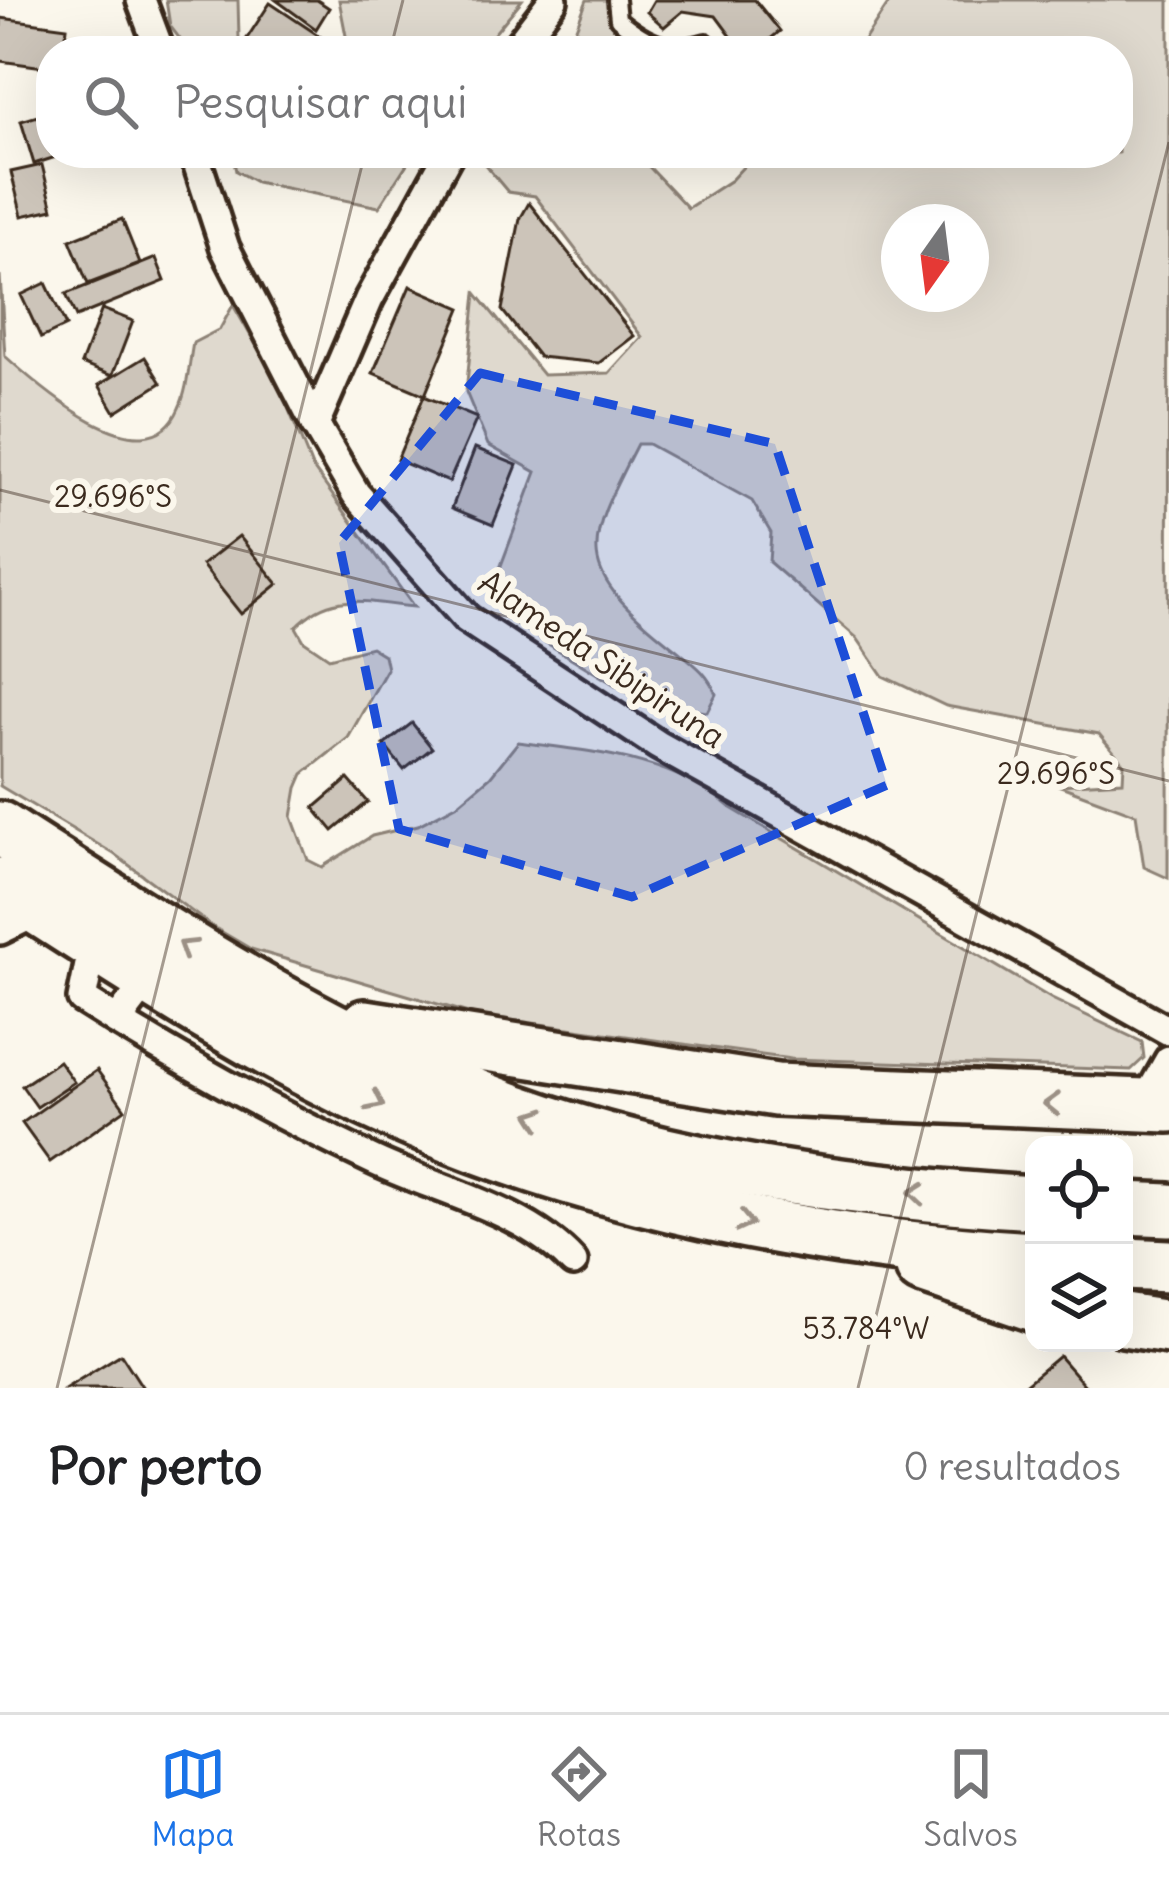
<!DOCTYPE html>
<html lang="pt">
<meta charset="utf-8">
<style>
body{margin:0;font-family:Delius,sans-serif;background:#f6f6f6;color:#202124}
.controls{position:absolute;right:36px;bottom:36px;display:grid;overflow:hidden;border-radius:24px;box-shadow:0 12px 48px #0002}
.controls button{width:108px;height:108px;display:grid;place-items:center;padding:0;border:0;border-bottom:3px solid #e0e0e0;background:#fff;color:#202124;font:60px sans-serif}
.compass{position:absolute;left:881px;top:204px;width:108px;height:108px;border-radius:50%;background:#fff;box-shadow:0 12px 48px #0002;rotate:194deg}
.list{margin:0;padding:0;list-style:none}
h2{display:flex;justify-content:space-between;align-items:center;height:156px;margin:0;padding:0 48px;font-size:51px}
h2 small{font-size:39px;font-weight:400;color:#757577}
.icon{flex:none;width:66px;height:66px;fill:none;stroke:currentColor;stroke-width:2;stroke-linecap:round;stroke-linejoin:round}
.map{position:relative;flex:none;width:1169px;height:1388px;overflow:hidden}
.search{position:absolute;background:#fff;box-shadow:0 12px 48px #0002;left:36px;right:36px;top:36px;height:132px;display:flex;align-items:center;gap:30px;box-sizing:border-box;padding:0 42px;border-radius:48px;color:#757577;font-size:45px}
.sheet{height:324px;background:#fff}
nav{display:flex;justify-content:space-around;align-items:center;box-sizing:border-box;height:168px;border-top:3px solid #e0e0e0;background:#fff;font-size:33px;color:#757577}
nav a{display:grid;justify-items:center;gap:6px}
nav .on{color:#1a73e8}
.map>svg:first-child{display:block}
.green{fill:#dfd9ce;stroke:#8d8276;stroke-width:3;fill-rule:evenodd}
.building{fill:#ccc4b9;stroke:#3b2a1e;stroke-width:3}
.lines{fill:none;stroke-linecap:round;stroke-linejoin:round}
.lane-casing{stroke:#3b2a1e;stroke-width:22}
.street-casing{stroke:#3b2a1e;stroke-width:36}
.highway-casing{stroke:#3b2a1e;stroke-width:60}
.lane{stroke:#fbf7ec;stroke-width:14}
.street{stroke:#fbf7ec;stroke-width:27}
.highway{stroke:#fbf7ec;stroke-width:51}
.oneway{stroke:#9b9085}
.marked{fill:#1d4ed8;fill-opacity:0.2;stroke:#1d4ed8;stroke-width:9;stroke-dasharray:24 15;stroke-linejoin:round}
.ticks{fill:none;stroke:#3b2a1e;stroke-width:3;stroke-opacity:0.45}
.labels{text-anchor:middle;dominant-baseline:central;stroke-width:12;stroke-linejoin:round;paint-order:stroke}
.street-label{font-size:33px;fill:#3b2a1e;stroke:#fbf7ec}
.ticks-label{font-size:30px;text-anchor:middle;fill:#3b2a1e;stroke:#fbf7ec;stroke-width:12;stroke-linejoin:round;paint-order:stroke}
</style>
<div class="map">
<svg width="1169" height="1388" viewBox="0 0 1169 1388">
<rect width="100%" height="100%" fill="#fbf7ec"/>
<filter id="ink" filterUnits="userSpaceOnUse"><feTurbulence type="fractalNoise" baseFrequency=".00833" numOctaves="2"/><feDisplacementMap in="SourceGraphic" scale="24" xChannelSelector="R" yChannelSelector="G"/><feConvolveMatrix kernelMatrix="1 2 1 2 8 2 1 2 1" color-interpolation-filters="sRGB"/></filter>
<g filter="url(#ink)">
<!-- green -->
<g class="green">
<path d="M166,0H238L239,39L213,51H189L170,26Z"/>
<path d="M339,0H522L480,51H349Z"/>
<path d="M587,0H614V19L648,51H567Z"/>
<path d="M891,0H1169L1168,878L1144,867L1136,814L1058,785L1123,781L1124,764L1099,734L946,706L883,676L857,638L769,562L771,533L752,501L648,444H637C583,549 573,568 673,647C691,662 707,671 716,694L707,712L648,705L507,619L490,595L536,472L488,445L466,392L476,293L543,375L609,373L642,337L535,196L508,192L482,161L486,153H636L688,208L731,180L756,153H1118V51H857ZM899,222H971V294H899Z"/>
<path d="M232,153H414L379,207L256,182L236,171Z"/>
<path d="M0,275L5,356C37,385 147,484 179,408C188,389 189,363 193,343L220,329L233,305L278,383L312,467L414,607C367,603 331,589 296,627L304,641L329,658L371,647L384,655L387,669L348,738L303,774L297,788L292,817L308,860L322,867L372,836L418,825L458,804L490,777L518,742C594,752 671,757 731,808L1052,999L1142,1042L1144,1058L1131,1070L791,1059L475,1015L251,949L210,925L114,854L0,786Z"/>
</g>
<!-- building -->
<g class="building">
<path d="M276,0H317L329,8L316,29Z"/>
<path d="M654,0H755L780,31L756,51H742L716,16L683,11L664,27L647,12Z"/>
<path d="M270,3L333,45L329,51H250L242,46Z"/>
<path d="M1,18L67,27L64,51H51V68L0,61Z"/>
<path d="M51,112V153H68L34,164L21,121Z"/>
<path d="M42,165L53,209L22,216L11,172Z"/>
<path d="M529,203L634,336L599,363L539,357L502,310L520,219Z"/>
<path d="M122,219L140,264L88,284L70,240Z"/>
<path d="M156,258L165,281L76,317L66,294Z"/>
<path d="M46,283L66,326L41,338L21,295Z"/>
<path d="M410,286L461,308L425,395L373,373Z"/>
<path d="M102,309L133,321L112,376L81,364Z"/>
<path d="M145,357L161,383L115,412L99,385Z"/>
<path d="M424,396L477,418L449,482L397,460Z"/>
<path d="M475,448L517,465L493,525L452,508Z"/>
<path d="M239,536L278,584L241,614L202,565Z"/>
<path d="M412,723L432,748L404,770L384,745Z"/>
<path d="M348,779L368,802L333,831L314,808Z"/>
<path d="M59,1061L74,1082L37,1107L22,1086Z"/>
<path d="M97,1070L125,1109L50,1162L22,1123Z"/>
<path d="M121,1354L143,1388H66Z"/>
<path d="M1059,1356L1087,1388H1021Z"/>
</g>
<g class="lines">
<defs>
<path id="lane" d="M616,0L618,19C647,43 669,54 706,42"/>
<g id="street">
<path d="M141,0L160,51"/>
<path d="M514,51L553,0"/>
<path d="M194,153L225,248L315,424L356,494L467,619L658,745L1169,1031"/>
<path d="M315,424L369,299L449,153"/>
<path d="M0,930L41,910"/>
<path d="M93,945L82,999L117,1021L149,979"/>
<path d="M117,1021C199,1071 282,1117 369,1158C434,1190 524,1208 573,1262"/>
<path d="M1143,1106L1169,1060"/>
</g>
<g id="highway">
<path d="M0,828C143,920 285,1013 441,1081C625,1162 835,1191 1034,1203"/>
<path d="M0,884C136,972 275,1064 425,1126C619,1207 825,1245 1034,1258"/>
<path d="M365,1026L776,1090L1169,1106"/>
<path d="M1124,1208L1169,1210"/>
<path d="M1124,1264L1169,1266"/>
<path d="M922,1267L1034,1305"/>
<path d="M1124,1320L1169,1327"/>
</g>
</defs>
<!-- lane casing -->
<use href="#lane" class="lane-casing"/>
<!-- street casing -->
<use href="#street" class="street-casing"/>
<!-- highway casing -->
<use href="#highway" class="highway-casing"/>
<!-- lane -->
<use href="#lane" class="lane"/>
<!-- street -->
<use href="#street" class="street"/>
<!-- highway -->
<use href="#highway" class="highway"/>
</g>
<!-- one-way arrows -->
<defs><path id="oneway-chevron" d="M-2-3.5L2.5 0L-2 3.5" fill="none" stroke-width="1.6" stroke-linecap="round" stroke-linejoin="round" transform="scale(3)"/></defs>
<g class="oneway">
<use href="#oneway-chevron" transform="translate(186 947) rotate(-148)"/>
<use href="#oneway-chevron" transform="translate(376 1102) rotate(26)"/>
<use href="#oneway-chevron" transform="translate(1052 1104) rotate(-178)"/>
<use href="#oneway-chevron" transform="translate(536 1117) rotate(-161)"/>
<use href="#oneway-chevron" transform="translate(917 1193) rotate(-174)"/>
<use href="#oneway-chevron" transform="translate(745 1222) rotate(13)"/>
</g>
</g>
<!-- marked area -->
<path class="marked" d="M480,373L775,444L887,785L632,897L399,829L339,543Z"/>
<!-- ticks -->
<path class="ticks" d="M390,51L403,0M0,490L1169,781M57,1388L365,153M858,1388L1169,142"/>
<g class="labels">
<!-- street labels -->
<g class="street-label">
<text transform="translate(602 659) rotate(34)">Alameda Sibipiruna</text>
</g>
</g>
<g class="ticks-label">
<text x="113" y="507">29.696°S</text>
<text x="1056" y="784">29.696°S</text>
<text x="866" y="1339">53.784°W</text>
</g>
</svg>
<div class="controls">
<button><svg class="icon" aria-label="locate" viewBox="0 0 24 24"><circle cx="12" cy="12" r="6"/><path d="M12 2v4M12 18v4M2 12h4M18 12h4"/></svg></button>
<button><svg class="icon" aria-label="layers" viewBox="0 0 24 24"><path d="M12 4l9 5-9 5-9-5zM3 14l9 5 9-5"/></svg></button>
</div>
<svg class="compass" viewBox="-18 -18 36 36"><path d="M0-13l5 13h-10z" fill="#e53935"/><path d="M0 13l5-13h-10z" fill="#757577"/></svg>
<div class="search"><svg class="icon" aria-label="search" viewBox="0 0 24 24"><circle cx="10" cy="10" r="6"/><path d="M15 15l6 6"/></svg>Pesquisar aqui</div>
</div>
<section class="sheet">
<h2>Por perto<small>0 resultados</small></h2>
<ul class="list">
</ul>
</section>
<nav>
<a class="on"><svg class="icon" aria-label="map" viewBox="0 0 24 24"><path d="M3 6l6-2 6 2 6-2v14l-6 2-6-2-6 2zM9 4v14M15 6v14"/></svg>Mapa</a>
<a><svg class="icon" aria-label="directions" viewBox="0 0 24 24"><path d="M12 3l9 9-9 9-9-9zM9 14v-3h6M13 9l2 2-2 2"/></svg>Rotas</a>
<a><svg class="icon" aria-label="saved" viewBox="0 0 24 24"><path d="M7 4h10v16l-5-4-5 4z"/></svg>Salvos</a>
</nav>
